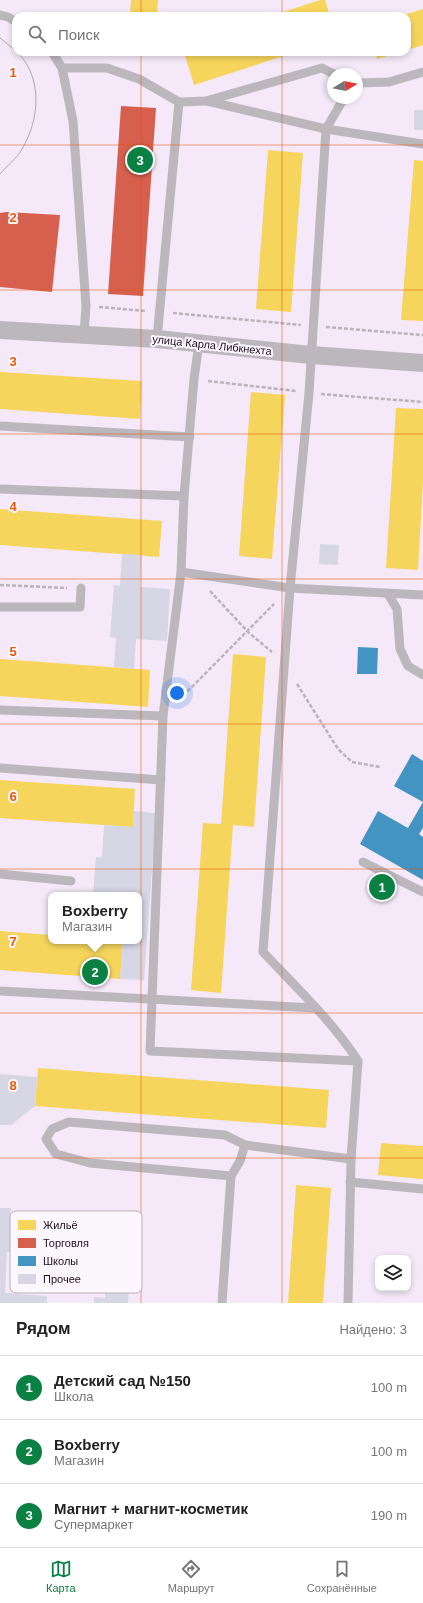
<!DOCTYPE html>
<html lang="ru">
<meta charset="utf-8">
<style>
body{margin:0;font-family:Arial,sans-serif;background:#f6f6f6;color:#222}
.controls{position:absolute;right:12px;bottom:12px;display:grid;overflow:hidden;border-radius:8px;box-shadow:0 2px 6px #0003}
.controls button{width:36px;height:36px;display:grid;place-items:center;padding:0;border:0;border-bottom:1px solid #e0e0e0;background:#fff;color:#222;font:20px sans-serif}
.compass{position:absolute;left:327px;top:68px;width:36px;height:36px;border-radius:50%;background:#fff;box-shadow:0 2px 6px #0003;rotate:80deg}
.you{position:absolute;left:177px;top:693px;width:14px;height:14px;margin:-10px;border:3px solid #fff;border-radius:50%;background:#1a73e8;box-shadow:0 0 0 6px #1a73e833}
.badge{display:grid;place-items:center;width:26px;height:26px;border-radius:50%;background:#0b8043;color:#fff;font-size:13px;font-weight:700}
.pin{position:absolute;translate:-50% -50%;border:2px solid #fff;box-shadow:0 1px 4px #0006}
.popup{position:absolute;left:48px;top:892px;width:94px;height:52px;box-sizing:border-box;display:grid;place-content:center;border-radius:8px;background:#fff;filter:drop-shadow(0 1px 3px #0005);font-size:13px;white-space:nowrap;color:#767676}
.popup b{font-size:15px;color:#222}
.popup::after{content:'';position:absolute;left:50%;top:100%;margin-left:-8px;border:8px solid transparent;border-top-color:#fff}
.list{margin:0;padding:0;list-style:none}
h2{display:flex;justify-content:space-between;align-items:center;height:52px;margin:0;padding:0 16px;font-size:17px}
h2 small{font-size:13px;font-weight:400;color:#767676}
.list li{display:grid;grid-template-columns:26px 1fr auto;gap:12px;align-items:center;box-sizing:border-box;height:64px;padding:0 16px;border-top:1px solid #e0e0e0}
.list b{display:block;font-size:15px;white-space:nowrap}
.list p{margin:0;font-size:13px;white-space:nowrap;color:#767676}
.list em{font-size:13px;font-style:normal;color:#767676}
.icon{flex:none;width:22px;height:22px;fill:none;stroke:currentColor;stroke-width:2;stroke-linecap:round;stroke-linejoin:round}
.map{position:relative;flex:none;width:423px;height:1303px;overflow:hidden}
.search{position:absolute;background:#fff;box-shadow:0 2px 6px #0003;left:12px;right:12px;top:12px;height:44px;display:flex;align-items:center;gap:10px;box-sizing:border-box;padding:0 14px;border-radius:12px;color:#767676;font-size:15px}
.sheet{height:244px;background:#fff}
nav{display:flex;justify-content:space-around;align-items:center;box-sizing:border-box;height:56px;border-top:1px solid #e0e0e0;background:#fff;font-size:11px;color:#767676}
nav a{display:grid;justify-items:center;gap:2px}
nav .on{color:#0b8043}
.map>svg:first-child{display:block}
.homes{fill:#f6d55c}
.shops{fill:#d6604d}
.schools{fill:#4393c3}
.building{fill:#d7d6e4}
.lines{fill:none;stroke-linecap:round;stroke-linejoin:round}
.path{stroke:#bab3bb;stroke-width:2.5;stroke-dasharray:4 2;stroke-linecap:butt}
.service{stroke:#bcb7bd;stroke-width:9}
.minor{stroke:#bcb7bd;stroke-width:18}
.tram{stroke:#afa8b1;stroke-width:1}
.grid{fill:none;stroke:#e8590c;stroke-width:1;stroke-opacity:0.55}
.labels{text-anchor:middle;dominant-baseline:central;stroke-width:4;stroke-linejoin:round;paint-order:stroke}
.street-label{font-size:11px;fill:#1c111d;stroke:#fcf6fd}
.key{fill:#fcf6fd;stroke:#b9b1ba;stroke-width:1}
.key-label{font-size:11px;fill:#1c111d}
.grid-label{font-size:13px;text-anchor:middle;font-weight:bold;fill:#e8590c;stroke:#fcf6fd;stroke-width:4;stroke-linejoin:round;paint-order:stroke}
</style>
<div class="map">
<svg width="423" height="1303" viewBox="0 0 423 1303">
<rect width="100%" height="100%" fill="#f5e8f8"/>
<!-- homes -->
<g class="homes">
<path d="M131,0H158L157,16H130Z"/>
<path d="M320,0H325L330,16H271Z"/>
<path d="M423,9V45L407,50V16H401Z"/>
<path d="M184,52H296L194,85Z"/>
<path d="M375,52H400L377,59Z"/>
<path d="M268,150L303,153L291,312L256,309Z"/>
<path d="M414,160L423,161V321L401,320Z"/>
<path d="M0,372L142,381L140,419L0,409Z"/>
<path d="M251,392L285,395L272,559L239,556Z"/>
<path d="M396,408L423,409V482L418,570L386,568Z"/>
<path d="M0,509L162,521L159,557L0,545Z"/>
<path d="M233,654L266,657L254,827L233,825L221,993L191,990L203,823L221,824Z"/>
<path d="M0,659L150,670L148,707L0,696Z"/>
<path d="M0,780L135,789L133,827L0,818Z"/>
<path d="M0,931L51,935V941H123L120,979L0,970Z"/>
<path d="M38,1068L329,1090L326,1128L35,1106Z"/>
<path d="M381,1143L423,1146V1179L378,1175Z"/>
<path d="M296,1185L331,1188L323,1303H288Z"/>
</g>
<!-- shops -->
<g class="shops">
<path d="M121,106L156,108L143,296L108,294Z"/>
<path d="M6,212L60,215L52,292L0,287V213Z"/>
</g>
<!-- schools -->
<g class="schools">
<path d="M358,647L378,648L377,674H357Z"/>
<path d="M412,754L423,761V828L419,834L423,837V880L360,844L378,811L408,828L423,802L394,786Z"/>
</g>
<!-- building -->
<g class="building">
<rect x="414" y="110" width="9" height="20"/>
<path d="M320,544L339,545L338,565L319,564Z"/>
<path d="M122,554L142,555L140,587L170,589L167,641L136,639L134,669L114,667L116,638L110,637L114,585L120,586Z"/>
<path d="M134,811L156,813L144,980L120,979L123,941H139V895H93L96,857H102L104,825L133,827Z"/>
<path d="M0,1074L37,1077L35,1106L11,1125H0Z"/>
<path d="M0,1208H11L10,1218L52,1221L49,1255L7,1252L5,1293L47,1296V1303H0Z"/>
<path d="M110,1226L133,1228L128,1303H94V1297L105,1298Z"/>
</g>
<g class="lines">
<!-- path -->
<g class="path">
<path d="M99,307L146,311"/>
<path d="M173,313L301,325"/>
<path d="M326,327L423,335"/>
<path d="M208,381L296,391"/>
<path d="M321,394L423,402"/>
<path d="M0,585L67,588"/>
<path d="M210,591L248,632L272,652"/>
<path d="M297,684L338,749L352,762L380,767"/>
<path d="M179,700L274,604"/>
</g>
<!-- service -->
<g class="service">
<path d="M0,15L8,17L16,22"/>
<path d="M52,52L62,68L73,121L86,306L84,334"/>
<path d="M62,68H107L139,79L179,102L206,101L322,68L334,74"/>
<path d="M357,83L389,82L423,72"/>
<path d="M344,98L326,129L309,393L290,588L263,952C295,986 333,1022 358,1061L351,1159L348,1303"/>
<path d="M207,101L326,129L423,144"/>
<path d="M157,339L179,102"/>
<path d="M199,343L194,379L184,496L181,572L163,716L150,1051L358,1061"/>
<path d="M0,426L190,437"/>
<path d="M0,489L184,496"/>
<path d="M181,572L290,588L423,595"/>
<path d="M388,594L397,609L400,649L408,666L423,675"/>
<path d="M0,607H80L81,588"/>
<path d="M0,710L163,716"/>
<path d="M0,768L161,780"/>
<path d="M363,862L423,892"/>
<path d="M0,874L71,881"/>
<path d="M0,991L314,1008"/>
<path d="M231,1176L90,1163L56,1154L46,1139L52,1129L69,1122L225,1135L245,1145"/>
<path d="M350,1182L423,1189"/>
<path d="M222,1303L231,1176L240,1161L245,1145L351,1159"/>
</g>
<!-- minor -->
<path class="minor" d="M0,330L157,339L311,355L423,363"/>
<!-- tram -->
<g class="tram">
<path d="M0,38L16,51"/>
<path d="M0,174C7,166 17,158 22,149C40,119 43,77 17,52"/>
</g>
</g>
<!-- grid -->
<path class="grid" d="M141,0V16M282,0V16M141,52V1303M282,52V1303M0,145H423M0,290H423M0,434H423M0,579H423M0,724H423M0,869H423M0,1013H423M0,1158H423"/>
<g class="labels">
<!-- street labels -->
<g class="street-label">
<text transform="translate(212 345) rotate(6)">улица Карла Либкнехта</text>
</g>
</g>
<!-- legend -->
<rect x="10" y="1211" width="132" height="82" rx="6" class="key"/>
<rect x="18" y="1220" width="18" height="10" fill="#f6d55c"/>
<rect x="18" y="1238" width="18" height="10" fill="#d6604d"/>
<rect x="18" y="1256" width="18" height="10" fill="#4393c3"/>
<rect x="18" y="1274" width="18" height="10" fill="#d7d6e4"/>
<g class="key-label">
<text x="43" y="1229">Жильё</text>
<text x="43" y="1247">Торговля</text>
<text x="43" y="1265">Школы</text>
<text x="43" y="1283">Прочее</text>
</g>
<g class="grid-label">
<text x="13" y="77">1</text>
<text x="13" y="222">2</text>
<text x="13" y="366">3</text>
<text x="13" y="511">4</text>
<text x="13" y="656">5</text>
<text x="13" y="801">6</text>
<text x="13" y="946">7</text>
<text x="13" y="1090">8</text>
</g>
</svg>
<div class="controls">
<button><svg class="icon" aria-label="layers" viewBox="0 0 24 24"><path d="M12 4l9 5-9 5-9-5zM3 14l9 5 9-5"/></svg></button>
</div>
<svg class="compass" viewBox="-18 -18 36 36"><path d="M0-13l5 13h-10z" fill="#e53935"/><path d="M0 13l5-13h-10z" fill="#767676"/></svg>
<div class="you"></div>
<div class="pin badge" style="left:382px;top:887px">1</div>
<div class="pin badge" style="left:95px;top:972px">2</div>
<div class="popup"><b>Boxberry</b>Магазин</div>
<div class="pin badge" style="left:140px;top:160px">3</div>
<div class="search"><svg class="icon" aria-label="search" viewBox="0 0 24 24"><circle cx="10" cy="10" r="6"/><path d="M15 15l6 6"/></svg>Поиск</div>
</div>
<section class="sheet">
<h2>Рядом<small>Найдено: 3</small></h2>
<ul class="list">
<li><span class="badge">1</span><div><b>Детский сад №150</b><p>Школа</p></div><em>100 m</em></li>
<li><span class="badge">2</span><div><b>Boxberry</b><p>Магазин</p></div><em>100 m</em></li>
<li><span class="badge">3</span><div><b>Магнит + магнит-косметик</b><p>Супермаркет</p></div><em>190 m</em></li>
</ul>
</section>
<nav>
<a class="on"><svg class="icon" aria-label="map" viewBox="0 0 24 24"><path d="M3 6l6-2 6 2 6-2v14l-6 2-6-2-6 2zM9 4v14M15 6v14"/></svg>Карта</a>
<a><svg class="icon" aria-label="directions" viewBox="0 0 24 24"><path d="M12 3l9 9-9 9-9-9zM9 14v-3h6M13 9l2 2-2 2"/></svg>Маршрут</a>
<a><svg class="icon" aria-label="saved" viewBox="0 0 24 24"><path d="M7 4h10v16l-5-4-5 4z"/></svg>Сохранённые</a>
</nav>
